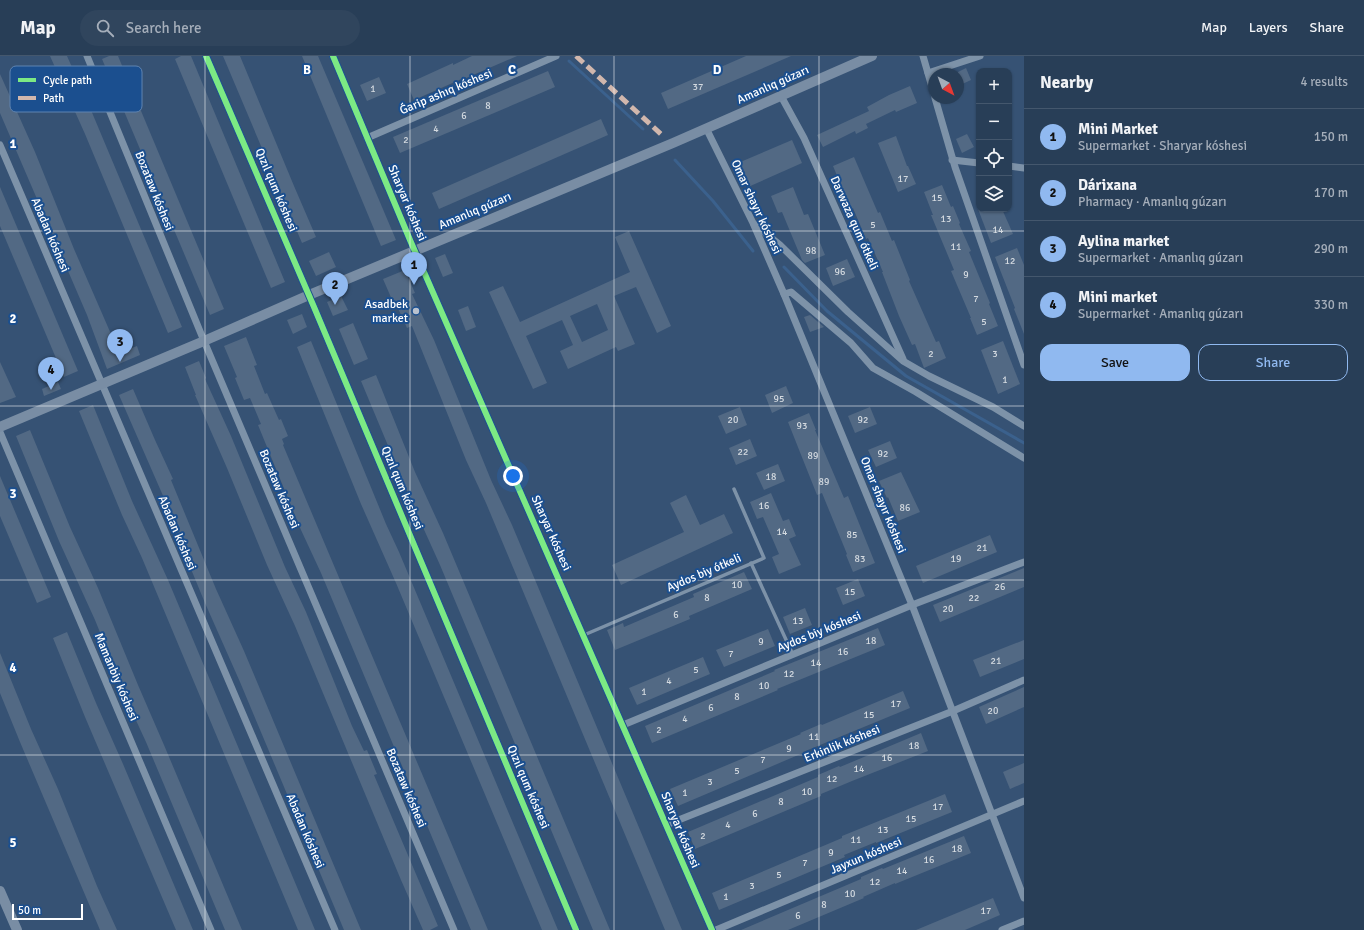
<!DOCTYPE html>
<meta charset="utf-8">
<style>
body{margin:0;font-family:Signika,sans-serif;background:#30455d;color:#f1f3f6}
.controls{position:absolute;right:12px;top:12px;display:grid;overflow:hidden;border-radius:8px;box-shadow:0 1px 3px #0004}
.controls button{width:36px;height:36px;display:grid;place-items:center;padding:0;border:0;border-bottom:1px solid #44576d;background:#283e57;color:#f1f3f6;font:20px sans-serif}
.compass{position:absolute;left:928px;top:12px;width:36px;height:36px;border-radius:50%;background:#283e57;box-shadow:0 1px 3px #0004;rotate:139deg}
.scale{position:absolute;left:12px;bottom:10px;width:71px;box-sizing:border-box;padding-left:4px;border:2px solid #fff;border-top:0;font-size:11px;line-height:14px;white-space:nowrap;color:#fff;-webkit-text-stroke:3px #1b4f8f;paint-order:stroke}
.you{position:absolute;left:513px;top:420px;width:14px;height:14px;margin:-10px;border:3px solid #fff;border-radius:50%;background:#1a73e8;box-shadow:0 0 0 6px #1a73e833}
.badge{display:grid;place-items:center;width:26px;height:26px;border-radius:50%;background:#90b9f0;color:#111;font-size:13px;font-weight:700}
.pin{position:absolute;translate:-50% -33px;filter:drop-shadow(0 1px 2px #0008)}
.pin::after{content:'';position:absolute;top:21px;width:14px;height:12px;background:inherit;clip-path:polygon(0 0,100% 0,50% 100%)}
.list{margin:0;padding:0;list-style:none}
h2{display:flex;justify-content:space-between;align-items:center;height:52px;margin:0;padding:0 16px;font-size:17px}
h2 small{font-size:13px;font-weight:400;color:#a5aeba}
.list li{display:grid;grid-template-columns:26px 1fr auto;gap:12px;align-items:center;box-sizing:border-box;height:56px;padding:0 16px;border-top:1px solid #44576d}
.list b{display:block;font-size:15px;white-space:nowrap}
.list p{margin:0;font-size:13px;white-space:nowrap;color:#a5aeba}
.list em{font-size:13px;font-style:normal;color:#a5aeba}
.actions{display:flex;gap:8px;padding:12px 16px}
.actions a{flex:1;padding:9px 0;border:1px solid #90b9f0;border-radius:12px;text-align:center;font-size:14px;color:#90b9f0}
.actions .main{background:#90b9f0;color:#111}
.icon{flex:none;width:22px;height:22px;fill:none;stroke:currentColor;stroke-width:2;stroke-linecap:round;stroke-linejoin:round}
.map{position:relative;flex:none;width:1024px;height:874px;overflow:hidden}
header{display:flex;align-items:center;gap:24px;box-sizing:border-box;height:56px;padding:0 20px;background:#283e57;border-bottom:1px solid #44576d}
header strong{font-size:19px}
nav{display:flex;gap:22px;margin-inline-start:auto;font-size:14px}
.search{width:280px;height:36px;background:#30455d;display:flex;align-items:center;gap:10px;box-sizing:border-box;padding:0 14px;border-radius:22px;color:#a5aeba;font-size:15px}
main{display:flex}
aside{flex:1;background:#283e57}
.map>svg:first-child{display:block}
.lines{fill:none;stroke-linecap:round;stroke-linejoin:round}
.stream{stroke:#3b618d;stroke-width:3}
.building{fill:#526984;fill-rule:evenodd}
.lane{stroke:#7d92a8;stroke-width:3.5}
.street{stroke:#7d92a8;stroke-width:7}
.secondary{stroke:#798da4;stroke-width:10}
.quiet{stroke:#d1b7ad;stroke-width:5;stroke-dasharray:10 5;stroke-linecap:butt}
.cycleway-casing{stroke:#1b4f8f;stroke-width:8}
.cycleway{stroke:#7ce984;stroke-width:6}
.grid{fill:none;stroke:#fff;stroke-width:1;stroke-opacity:0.55}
.poi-dot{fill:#b9c2ce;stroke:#1b4f8f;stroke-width:1.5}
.labels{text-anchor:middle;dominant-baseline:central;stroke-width:4;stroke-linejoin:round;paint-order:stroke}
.number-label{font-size:10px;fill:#d4dae0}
.street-label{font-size:12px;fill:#fff;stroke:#1b4f8f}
.poi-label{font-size:12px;fill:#fff;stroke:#1b4f8f;text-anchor:end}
.key{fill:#1b4f8f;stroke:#5f84b1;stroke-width:1}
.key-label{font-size:11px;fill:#fff}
.grid-label{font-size:13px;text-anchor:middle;font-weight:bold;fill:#fff;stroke:#1b4f8f;stroke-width:4;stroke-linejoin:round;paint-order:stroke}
</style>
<header>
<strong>Map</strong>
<div class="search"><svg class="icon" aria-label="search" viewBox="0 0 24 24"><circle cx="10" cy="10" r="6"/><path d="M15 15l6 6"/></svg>Search here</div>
<nav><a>Map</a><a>Layers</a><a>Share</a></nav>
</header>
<main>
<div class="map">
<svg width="1024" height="874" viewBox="0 0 1024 874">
<rect width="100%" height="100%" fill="#365274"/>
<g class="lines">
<!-- stream -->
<g class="stream">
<path d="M569,5L643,73"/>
<path d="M675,104L713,145L753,195"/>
<path d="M784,211L827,255L906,320L1024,387"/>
</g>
</g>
<!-- building -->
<g class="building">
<path d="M50,0H67L88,47L182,271L168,277L85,78Z"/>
<path d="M109,0H118L224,253L210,259L102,3Z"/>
<path d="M181,0H191L285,226L271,232L175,3Z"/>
<path d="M223,0H240L294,130L316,181L302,187Z"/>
<path d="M302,0H318L396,184L381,190Z"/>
<path d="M472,0H517L466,22V21L414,44L407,28L453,7V9Z"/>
<path d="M746,0H791L668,53L661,37Z"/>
<path d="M966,12L971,24L958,30V16Z"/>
<path d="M548,15L555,31L400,97L393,81Z"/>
<path d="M0,18L35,96L74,193L111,278L117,276L124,295L137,290L140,299L107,313L87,259L0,57Z"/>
<path d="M379,21L386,37L367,45L360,29Z"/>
<path d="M910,30L917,47L896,56L895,54L866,68L868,72L856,78L855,75L823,91L817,79L869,55L867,51L889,39Z"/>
<path d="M601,63L608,79L439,153L432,137Z"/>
<path d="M967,78L974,91L962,97L956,83Z"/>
<path d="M896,80L907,110H908L916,128L898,136L878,87Z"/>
<path d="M792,84L802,107L748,131L738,107Z"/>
<path d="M854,101L878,157L880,156L892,185L894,184L910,224L909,225L936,286L939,285L946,302L924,312L915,288L912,289L899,260L882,216H883L868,182L866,183L853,152L851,153L833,110Z"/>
<path d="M942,129L951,151L953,150L960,167L959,168L971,195L969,196L990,247L989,248L998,270L977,279L970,262H971L951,215L954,214L931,159H933L924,136Z"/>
<path d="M0,131L78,315L64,321L0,170Z"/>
<path d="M793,131L804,159L808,158L825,199L805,207L802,204L782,156L778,157L771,140Z"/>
<path d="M978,153H1002L1013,178L991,187Z"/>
<path d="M629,175L671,270L657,277L636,231L614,240L635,288L618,295L616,291L568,313L560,295L573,289L562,264L526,280L547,327L533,333L489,236L503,230L520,266L630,216L615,181ZM597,248L608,274L582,286L570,260Z"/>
<path d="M1017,192L1024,209V278L1014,253L1015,252L995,201Z"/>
<path d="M329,196L336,211L316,220L309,205Z"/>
<path d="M445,198L453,217L443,221L435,202Z"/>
<path d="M847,203L855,221L833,230L826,212Z"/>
<path d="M405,214L415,237L412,238L434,284L491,424L512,469L682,874H665L486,447L466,404L412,270L407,272L395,246H393L383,223Z"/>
<path d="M341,240L348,254L333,260L327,246Z"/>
<path d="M468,250L476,271L466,275L458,254Z"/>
<path d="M302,258L307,271L293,278L287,264Z"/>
<path d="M810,259L824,271L810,276L804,261Z"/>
<path d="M353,267L368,303L354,309L339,273Z"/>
<path d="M246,281L257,309L254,310L265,338L267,337L279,364L281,363L288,380L282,383L284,388L283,389L488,874H471L321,517L301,474L258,369L261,368L250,342L244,344L235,322L237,321L224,290Z"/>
<path d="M311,285L386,468L399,496L558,874H542L396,527L361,448L297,291Z"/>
<path d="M1003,285L1020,328L998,338L981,294Z"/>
<path d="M199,305L206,322L205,323L231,380L285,511L306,556L352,670L364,695L367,694L377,718L374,719L438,870L430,874H423L401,824L295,570L267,509L227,412L195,339H196L185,311Z"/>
<path d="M0,306L16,341L0,347Z"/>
<path d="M376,319L415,416L443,477L610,874H593L440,509L412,447L361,325Z"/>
<path d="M58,326L61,333L44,340L42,333Z"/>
<path d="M786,330L793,347L772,357L765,339Z"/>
<path d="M133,333L155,384L173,423L171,424L216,533L244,595L361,874H344L240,626L205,547L162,443L164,442L119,339Z"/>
<path d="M93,349L132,445L168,524L315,874H298L142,502L122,459L79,355Z"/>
<path d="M740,351L747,369L726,378L718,360Z"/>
<path d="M870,351L877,368L855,377L848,360Z"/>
<path d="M809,357L816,374H815L844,442L848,440L875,507L853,516L846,499L847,498L822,437L817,439L788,366Z"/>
<path d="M30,374L70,471L98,532L138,629L164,689L242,874H225L146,686L134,660L95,564L59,485L16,380Z"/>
<path d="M750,383L757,400L736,409L729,392Z"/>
<path d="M890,385L897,402L876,411L868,394Z"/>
<path d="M778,408L785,425L764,434L756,417Z"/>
<path d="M901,416L920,456L898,465L888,441L887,442L879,425Z"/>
<path d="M0,420L51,541L37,547L0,460Z"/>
<path d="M771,437L783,465L789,463L796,480L789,483L801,509L779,518L772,501L779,498L763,461L757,463L750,446Z"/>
<path d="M686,439L700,469L724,458L733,477L621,529L612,509L684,476L670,447Z"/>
<path d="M990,479L997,496L923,527L916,510Z"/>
<path d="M1024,512V531L940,566L933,549Z"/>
<path d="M744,516L752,533L689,560L690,563L615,594L607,574L623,567L624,571L694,541L693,538Z"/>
<path d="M858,523L865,540L843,549L836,532Z"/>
<path d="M805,552L812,569L790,578L783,561Z"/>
<path d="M878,572L885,589L777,633L778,634L652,687L645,670L775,615L774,614Z"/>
<path d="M768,573L775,590L724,611L716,594Z"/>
<path d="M67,576L96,647L123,708L193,874H176L85,661L53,582Z"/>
<path d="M1024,584V603L980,621L973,604Z"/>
<path d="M0,597L31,673L58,733L97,830L117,874H100L20,686L0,637Z"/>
<path d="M703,601L710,618L637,649L629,632Z"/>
<path d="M1024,631V651L986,668L979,651Z"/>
<path d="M903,635L910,652L803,696V697L678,750L670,733L801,678L800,677L821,668L822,669Z"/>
<path d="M921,677L928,695L852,725L821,738V740L695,793L688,776L818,721V719L839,710L840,711Z"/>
<path d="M1024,707V727L1010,733L1003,716Z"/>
<path d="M945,738L952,756L876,787V786L844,799L845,801L719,854L712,837L842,782V780Z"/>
<path d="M964,780L971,797L895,828V827L863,841L864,842L788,874H741L861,823V821L882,812L883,813Z"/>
<path d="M993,842L1000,859L965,874H916Z"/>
</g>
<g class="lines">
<!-- lane -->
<g class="lane">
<path d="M751,507L793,599"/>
<path d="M584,579L764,502L734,433"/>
</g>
<!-- street -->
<g class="street">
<path d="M87,0L204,285L454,874"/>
<path d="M206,0L314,251L576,874"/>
<path d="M333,0L410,184L712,874"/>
<path d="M923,0L934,38"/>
<path d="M928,17L980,0"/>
<path d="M781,40L804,82L903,303"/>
<path d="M935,42L955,111L1024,309"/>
<path d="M706,72L753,167L784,238L912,549L1024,842"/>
<path d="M367,82L556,0"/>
<path d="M0,89L335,874"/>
<path d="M952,104L979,107"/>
<path d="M1009,110L1024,112"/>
<path d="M754,168L780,189L848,256L903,305L929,320L993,351L1024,370"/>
<path d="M784,238L791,236L851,287L873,312L916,336L1024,402"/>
<path d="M0,376L211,874"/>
<path d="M623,669L912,549L1024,506"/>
<path d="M666,769L953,655L1024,624"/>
<path d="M716,874L1024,745"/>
<path d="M1002,874L1024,865"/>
</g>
<!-- secondary -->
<g class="secondary">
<path d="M0,371L204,285L309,239L673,87L872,0"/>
<path d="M0,835L17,874"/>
</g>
<!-- quiet -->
<path class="quiet" d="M576,0L662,79"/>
<defs>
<g id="cycleway">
<path d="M206,0L314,251L576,874"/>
<path d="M333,0L410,184L712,874"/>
</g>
</defs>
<!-- cycleway casing -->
<use href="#cycleway" class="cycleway-casing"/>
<!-- cycleway -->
<use href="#cycleway" class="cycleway"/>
</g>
<!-- grid -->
<path class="grid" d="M205,0V874M410,0V874M614,0V874M819,0V874M0,175H1024M0,350H1024M0,524H1024M0,699H1024"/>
<!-- markers -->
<circle class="poi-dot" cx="416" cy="255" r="4"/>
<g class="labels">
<!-- number labels -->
<g class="number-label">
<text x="698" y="31">37</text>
<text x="373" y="33">1</text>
<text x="488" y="50">8</text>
<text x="464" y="60">6</text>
<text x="436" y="73">4</text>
<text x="406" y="84">2</text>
<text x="903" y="123">17</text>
<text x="937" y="142">15</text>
<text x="946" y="163">13</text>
<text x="873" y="169">5</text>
<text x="998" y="174">14</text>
<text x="956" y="191">11</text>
<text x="811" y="195">98</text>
<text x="1010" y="205">12</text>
<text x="840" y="216">96</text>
<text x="966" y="219">9</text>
<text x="976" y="243">7</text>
<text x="984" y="266">5</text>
<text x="931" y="298">2</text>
<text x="995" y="298">3</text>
<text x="1005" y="324">1</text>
<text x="779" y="343">95</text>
<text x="733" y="364">20</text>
<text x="863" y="364">92</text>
<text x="802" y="370">93</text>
<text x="743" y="396">22</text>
<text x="883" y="398">92</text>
<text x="813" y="400">89</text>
<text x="771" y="421">18</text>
<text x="824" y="426">89</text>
<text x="764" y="450">16</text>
<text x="905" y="452">86</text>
<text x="782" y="476">14</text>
<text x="852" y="479">85</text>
<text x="982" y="492">21</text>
<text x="860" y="503">83</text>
<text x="956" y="503">19</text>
<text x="737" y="529">10</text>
<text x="1000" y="531">26</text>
<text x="850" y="536">15</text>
<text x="707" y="542">8</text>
<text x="974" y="542">22</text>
<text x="948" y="553">20</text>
<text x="676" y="559">6</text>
<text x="798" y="565">13</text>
<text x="871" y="585">18</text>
<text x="761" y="586">9</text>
<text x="843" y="596">16</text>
<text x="731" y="598">7</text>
<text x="996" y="605">21</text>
<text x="816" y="607">14</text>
<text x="696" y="614">5</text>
<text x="789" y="618">12</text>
<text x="669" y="625">4</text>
<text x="764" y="630">10</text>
<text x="644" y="636">1</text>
<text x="737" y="641">8</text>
<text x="896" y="648">17</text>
<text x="711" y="652">6</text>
<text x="993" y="655">20</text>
<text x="869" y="659">15</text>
<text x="685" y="663">4</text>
<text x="659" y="674">2</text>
<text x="814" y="681">11</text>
<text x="914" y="690">18</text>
<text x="789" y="693">9</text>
<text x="887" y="702">16</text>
<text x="763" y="704">7</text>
<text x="859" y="713">14</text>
<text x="737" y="715">5</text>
<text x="832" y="723">12</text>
<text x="710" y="726">3</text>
<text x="807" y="736">10</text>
<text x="685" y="737">1</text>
<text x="781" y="746">8</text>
<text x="938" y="751">17</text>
<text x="755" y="758">6</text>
<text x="911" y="763">15</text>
<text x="728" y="769">4</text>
<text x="883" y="774">13</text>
<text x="703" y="780">2</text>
<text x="856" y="784">11</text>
<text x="957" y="793">18</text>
<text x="831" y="797">9</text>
<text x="929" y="804">16</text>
<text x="805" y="807">7</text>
<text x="902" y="815">14</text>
<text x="779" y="819">5</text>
<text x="875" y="826">12</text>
<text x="752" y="830">3</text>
<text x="850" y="838">10</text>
<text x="726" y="841">1</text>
<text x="824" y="849">8</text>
<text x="986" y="855">17</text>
<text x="798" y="860">6</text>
</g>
<!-- street labels -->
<g class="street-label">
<text transform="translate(773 29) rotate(-24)">Amanlıq gúzarı</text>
<text transform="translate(446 36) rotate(-23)">Ǵarip ashıq kóshesi</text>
<text transform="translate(276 134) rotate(67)">Qızıl qum kóshesi</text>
<text transform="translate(154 135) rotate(68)">Bozataw kóshesi</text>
<text transform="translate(407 147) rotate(67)">Sharyar kóshesi</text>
<text transform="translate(756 151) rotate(65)">Omar shayır kóshesi</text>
<text transform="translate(475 155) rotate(-23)">Amanlıq gúzarı</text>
<text transform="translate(854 167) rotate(66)">Darwaza qum ótkeli</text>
<text transform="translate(50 179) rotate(67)">Abadan kóshesi</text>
<text transform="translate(402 432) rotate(67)">Qızıl qum kóshesi</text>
<text transform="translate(279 433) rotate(67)">Bozataw kóshesi</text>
<text transform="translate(883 449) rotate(68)">Omar shayır kóshesi</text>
<text transform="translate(177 477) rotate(67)">Abadan kóshesi</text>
<text transform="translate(551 477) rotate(66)">Sharyar kóshesi</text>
<text transform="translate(704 517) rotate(-23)">Aydos biy ótkeli</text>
<text transform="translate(819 576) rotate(-22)">Aydos biy kóshesi</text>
<text transform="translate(116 621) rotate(67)">Mamanbiy kóshesi</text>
<text transform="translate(842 688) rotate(-22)">Erkinlik kóshesi</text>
<text transform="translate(528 731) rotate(67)">Qızıl qum kóshesi</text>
<text transform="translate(406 732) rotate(67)">Bozataw kóshesi</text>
<text transform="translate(680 774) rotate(67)">Sharyar kóshesi</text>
<text transform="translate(305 775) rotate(67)">Abadan kóshesi</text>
<text transform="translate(866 800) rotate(-23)">Jayxun kóshesi</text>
</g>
<!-- poi labels -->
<g class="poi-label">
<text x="408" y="248">Asadbek<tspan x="408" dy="14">market</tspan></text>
</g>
</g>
<!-- legend -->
<rect x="10" y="10" width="132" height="46" rx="6" class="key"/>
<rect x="18" y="22" width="18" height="4" fill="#7ce984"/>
<rect x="18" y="40" width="18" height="4" fill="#d1b7ad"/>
<g class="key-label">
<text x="43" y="28">Cycle path</text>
<text x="43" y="46">Path</text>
</g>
<g class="grid-label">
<text x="307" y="18">B</text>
<text x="512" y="18">C</text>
<text x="717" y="18">D</text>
<text x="13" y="92">1</text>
<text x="13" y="267">2</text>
<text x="13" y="442">3</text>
<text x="13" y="616">4</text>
<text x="13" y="791">5</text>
</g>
</svg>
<div class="controls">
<button>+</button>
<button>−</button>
<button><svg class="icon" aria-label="locate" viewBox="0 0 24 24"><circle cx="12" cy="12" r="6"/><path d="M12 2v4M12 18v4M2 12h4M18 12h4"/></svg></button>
<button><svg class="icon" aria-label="layers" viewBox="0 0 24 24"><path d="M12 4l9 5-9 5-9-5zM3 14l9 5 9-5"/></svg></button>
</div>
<svg class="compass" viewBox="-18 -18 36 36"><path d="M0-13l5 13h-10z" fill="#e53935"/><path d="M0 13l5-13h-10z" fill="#a5aeba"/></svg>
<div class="scale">50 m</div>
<div class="you"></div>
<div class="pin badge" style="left:414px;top:229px">1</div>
<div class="pin badge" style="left:335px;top:249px">2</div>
<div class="pin badge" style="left:120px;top:306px">3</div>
<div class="pin badge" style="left:51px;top:334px">4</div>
</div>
<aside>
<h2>Nearby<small>4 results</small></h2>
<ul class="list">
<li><span class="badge">1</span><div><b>Mini Market</b><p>Supermarket · Sharyar kóshesi</p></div><em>150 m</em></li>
<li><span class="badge">2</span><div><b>Dárixana</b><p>Pharmacy · Amanlıq gúzarı</p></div><em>170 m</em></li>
<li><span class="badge">3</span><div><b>Aylina market</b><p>Supermarket · Amanlıq gúzarı</p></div><em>290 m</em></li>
<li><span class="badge">4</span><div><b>Mini market</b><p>Supermarket · Amanlıq gúzarı</p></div><em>330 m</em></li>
</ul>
<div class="actions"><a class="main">Save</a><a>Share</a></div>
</aside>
</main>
